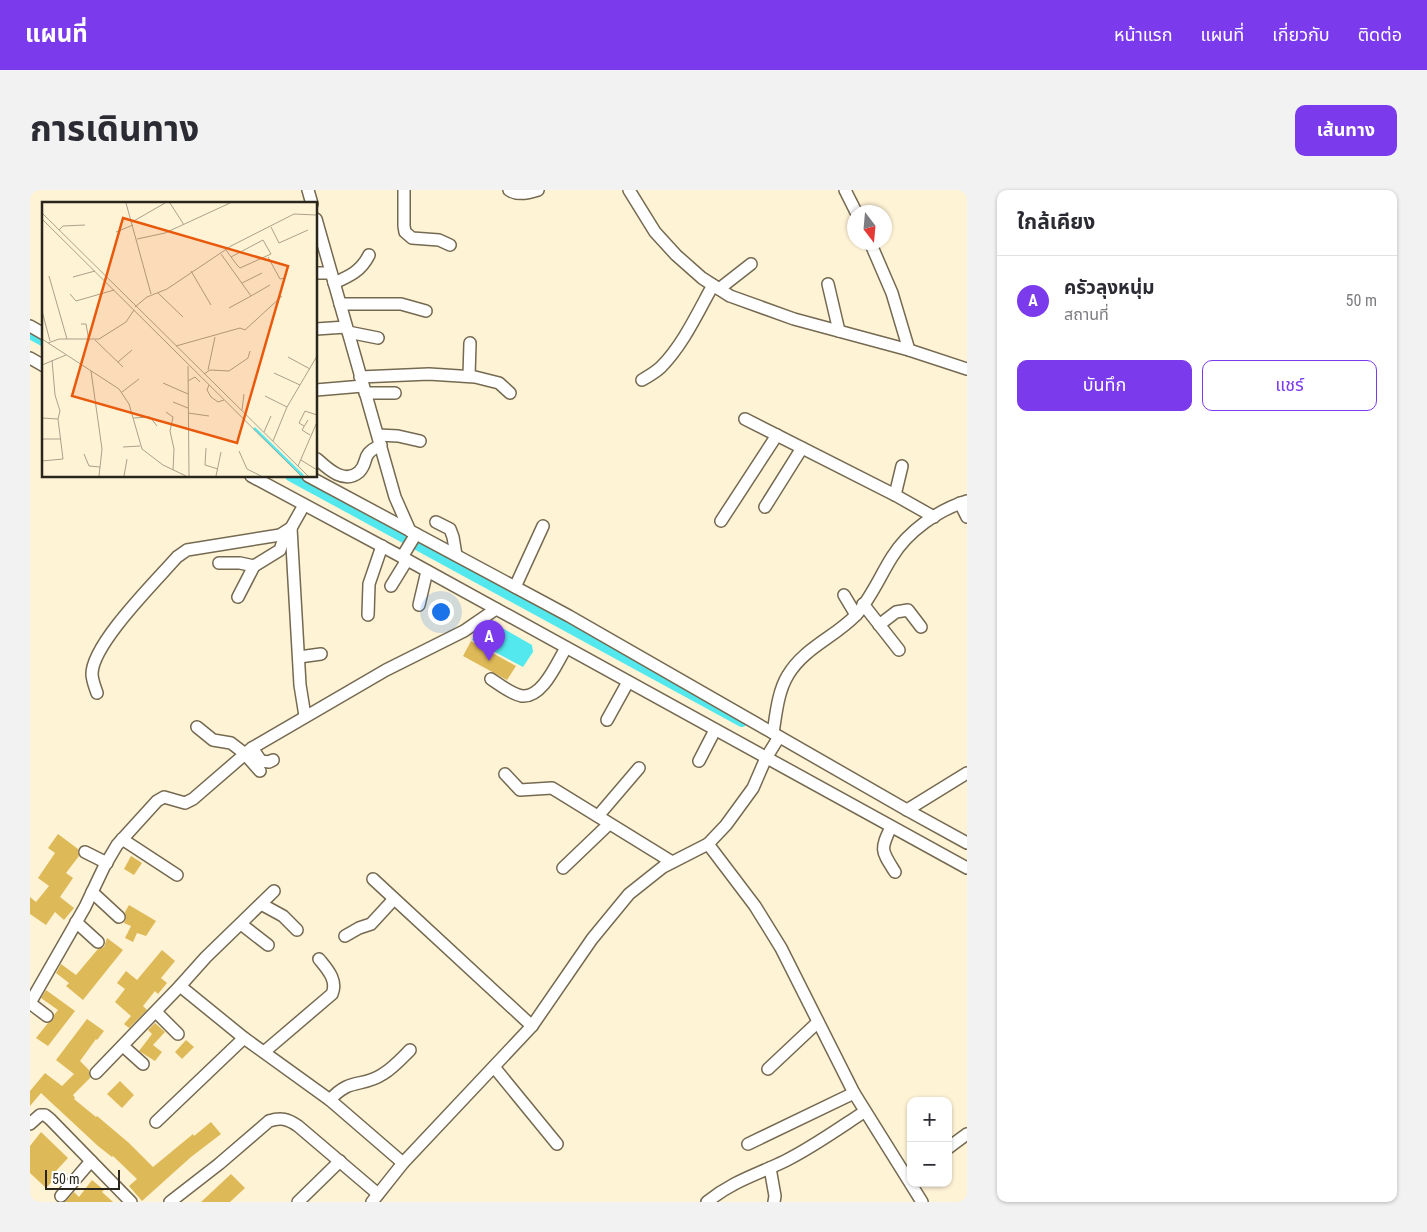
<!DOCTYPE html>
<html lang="th">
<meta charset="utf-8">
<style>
body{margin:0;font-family:"Roboto Condensed","Noto Sans Thai",sans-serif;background:#f2f2f3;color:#2b2b33}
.controls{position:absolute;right:15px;bottom:15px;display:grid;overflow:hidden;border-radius:10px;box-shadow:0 1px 4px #0004}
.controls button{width:45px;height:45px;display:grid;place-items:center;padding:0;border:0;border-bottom:1px solid #e1e1e2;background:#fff;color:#2b2b33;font:25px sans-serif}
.compass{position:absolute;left:817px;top:15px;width:45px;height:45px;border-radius:50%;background:#fff;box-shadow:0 1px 4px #0004;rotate:164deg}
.scale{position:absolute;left:15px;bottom:12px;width:75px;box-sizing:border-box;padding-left:5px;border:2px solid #29251a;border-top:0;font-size:14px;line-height:18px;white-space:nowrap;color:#29251a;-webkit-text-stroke:4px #fff;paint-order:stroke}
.you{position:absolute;left:410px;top:421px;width:18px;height:18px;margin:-12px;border:4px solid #fff;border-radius:50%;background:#1a73e8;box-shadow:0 0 0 8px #1a73e833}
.badge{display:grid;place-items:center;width:32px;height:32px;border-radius:50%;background:#7c3aed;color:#fff;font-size:16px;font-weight:700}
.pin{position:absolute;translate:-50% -41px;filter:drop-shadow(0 1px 2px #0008)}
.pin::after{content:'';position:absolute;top:26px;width:18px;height:15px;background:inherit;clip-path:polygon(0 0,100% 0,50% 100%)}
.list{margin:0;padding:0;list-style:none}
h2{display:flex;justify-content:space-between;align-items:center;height:65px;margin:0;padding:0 20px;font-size:21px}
h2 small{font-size:16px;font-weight:400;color:#7c7c81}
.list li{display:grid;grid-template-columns:32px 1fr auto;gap:15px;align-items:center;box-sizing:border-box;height:90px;padding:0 20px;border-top:1px solid #e1e1e2}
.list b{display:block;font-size:19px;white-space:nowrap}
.list p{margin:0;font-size:16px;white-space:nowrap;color:#7c7c81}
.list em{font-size:16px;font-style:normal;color:#7c7c81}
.actions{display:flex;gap:10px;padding:15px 20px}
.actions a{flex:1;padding:11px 0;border:1px solid #7c3aed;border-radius:10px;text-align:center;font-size:18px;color:#7c3aed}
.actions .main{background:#7c3aed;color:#fff}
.map{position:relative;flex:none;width:937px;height:1012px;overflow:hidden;border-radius:10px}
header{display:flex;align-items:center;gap:30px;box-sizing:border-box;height:70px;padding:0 25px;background:#7c3aed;color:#fff}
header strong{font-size:24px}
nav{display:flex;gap:28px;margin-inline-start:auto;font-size:18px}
.intro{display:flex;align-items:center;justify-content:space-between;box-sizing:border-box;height:120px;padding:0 30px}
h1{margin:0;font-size:35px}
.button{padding:12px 22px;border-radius:10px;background:#7c3aed;color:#fff;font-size:18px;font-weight:700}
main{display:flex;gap:30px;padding:0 30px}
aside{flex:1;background:#fff;border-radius:10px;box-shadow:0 1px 4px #0004}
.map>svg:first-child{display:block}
.water{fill:#53e8ed}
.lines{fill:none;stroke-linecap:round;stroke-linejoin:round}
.canal{stroke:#53e8ed;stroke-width:10}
.building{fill:#deb957}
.minor-casing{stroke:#756a51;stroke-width:14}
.minor{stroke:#fff;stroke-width:11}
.inset-river{fill:none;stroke:#53e8ed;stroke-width:2.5}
.inset-road{fill:none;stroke:#a9a18b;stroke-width:1}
.view{fill:#e8590c;fill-opacity:0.15;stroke:#e8590c;stroke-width:2.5}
.inset-edge{fill:none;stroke:#29251a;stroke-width:2.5}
</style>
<header>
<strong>แผนที่</strong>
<nav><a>หน้าแรก</a><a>แผนที่</a><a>เกี่ยวกับ</a><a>ติดต่อ</a></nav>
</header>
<div class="intro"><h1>การเดินทาง</h1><a class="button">เส้นทาง</a></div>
<main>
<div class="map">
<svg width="937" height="1012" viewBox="0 0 937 1012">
<rect width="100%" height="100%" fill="#fff3d6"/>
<!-- water -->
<path class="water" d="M461,434L467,435L502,455L503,462L493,477L442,450L447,443Z"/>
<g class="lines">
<!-- canal -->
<g class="canal">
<path d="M0,144L14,152"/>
<path d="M260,286L712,532"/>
</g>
</g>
<!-- building -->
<g class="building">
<path d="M441,451L486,476L477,490L433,466Z"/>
<path d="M28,644L48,659L49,666L36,683L43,688L30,707L44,718L34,730L25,722L16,735L0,724V707L6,712L19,696L8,688L25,663L18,658Z"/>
<path d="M101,666L112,673L104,685L94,679Z"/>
<path d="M99,715L126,731L116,746L107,743L103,752L95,748L101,736L94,733L96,728L95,722Z"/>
<path d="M77,748L93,760L53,810L36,796L39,793L26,783L31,774L46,785L68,759L74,757Z"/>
<path d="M132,760L145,771L131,788L137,793L128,804L125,801L113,816L117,820L99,838L94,834L101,826L85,812L95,799L87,793L96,781L107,790Z"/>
<path d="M16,800L45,821L18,856L6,848L18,833L23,830L24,825L28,820L11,808Z"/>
<path d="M57,829L74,841L67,850L66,849L50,871L59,880L60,888L43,905L45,908L44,909L66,927L67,926L99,953L123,977L163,944L164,946L181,932L191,944L161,967L112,1011L99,996L107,989L83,966L82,967L68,956L11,903L0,916V901L15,883L32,896L44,884L26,870Z"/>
<path d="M125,833L135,842L123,855L132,862L125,871L109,861L122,844L118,840Z"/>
<path d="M156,850L164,857L152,869L145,862Z"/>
<path d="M90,891L104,905L92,918L77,904Z"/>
<path d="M11,942L38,968L25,982L28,985L16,998L0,983V956Z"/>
<path d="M201,984L215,998L200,1012H171Z"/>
<path d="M62,990L74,1000L72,1002L83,1012H35L44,1002L49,1007Z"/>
</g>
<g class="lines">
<defs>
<g id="minor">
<path d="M278,0L282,14"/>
<path d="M374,0V36L375,42L382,48L409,50L420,55"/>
<path d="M479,0C487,6 499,3 508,0"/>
<path d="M599,0L625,42L646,65L672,88L700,106L764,129L879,160L937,179"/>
<path d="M815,0L826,22"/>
<path d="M286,29L365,307L380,341"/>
<path d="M840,52L862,103L879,160"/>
<path d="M286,83H301"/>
<path d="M304,93C320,86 331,81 339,65"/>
<path d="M798,94L809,141"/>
<path d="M689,99L721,74"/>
<path d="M310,114H371L396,121"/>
<path d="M0,136L14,144"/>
<path d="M286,139L316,137"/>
<path d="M318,142L348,148"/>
<path d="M0,168L14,176"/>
<path d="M439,186L440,153"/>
<path d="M330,187L399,184L445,187L469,193L480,203"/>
<path d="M612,190C619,186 626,182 631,177C653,155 668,122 683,95"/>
<path d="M286,200L333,196"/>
<path d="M335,203H365"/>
<path d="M715,229L865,305L904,327"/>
<path d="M348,245L368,246L390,251"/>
<path d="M287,269C297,278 314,295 329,282C340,271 329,265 351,255"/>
<path d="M221,286L372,367L937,678"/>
<path d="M278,286L539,426L877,620L937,653"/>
<path d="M865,305L872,276"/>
<path d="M930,313L937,327"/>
<path d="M735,317L772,258"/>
<path d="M691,331L747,245"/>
<path d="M406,332L420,339L423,347L426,365"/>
<path d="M261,338L270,495L275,526"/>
<path d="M372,367L386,344"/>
<path d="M189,373H210L224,376"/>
<path d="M361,396L377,370"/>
<path d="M485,397L513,336"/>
<path d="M814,405L826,425"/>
<path d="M208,407L224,376L250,360L256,342"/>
<path d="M833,414L869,460"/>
<path d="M389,415L397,381"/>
<path d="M338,425L339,394L352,356"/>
<path d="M849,435L866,422L878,420L891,437"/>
<path d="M269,467L291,464"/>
<path d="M461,489C470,495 481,504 492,506C513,508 527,472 536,458"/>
<path d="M67,503C65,497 62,490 62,484C62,454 126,391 147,367L157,360L250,345L261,338L274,315"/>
<path d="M577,530L598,492"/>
<path d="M167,537L183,550L201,553L214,563L230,581"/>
<path d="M743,543C746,524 748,501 758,485C774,458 805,447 826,425C841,408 850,386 862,367C878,341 908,320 937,311"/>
<path d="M222,558L231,571L239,572L243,570"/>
<path d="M669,571L685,540"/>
<path d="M475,584L490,600L522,598L642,672"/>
<path d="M877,620L937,583"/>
<path d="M568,626L609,578"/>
<path d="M861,637C850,660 851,660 865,682"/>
<path d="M92,649L147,685"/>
<path d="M678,654L725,716L751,758L824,903L892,1012"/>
<path d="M55,662L77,673"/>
<path d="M533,678L579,634"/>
<path d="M343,689L502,836"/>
<path d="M244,701L176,767L150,796L214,848L300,910L373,973"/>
<path d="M62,702L89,727"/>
<path d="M231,714L253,726L267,740"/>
<path d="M46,732L68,752"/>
<path d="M211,734L238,755"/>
<path d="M315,746L329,738L341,734L364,709"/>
<path d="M0,813L55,717L74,677L87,655L127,611L134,607L155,613L163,609L222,558L356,480L434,441L466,419"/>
<path d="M0,813L17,826"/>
<path d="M126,822L148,844"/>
<path d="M93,856L113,874"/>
<path d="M234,862L302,804C308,790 297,779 289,769"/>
<path d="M464,877L527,954"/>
<path d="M738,879L788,832"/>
<path d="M66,883L150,796"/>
<path d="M300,910C320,887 332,898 353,884C363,878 372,868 380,860"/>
<path d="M126,932L214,848"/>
<path d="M0,934L10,925H15L20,929L101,1012"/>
<path d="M718,954L824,903"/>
<path d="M918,958L937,944"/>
<path d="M740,978L745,1006L744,1012"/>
<path d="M31,1006L61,971"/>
<path d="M140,1012L189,974L239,931C251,927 258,929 268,936L348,1004"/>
<path d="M268,1012L310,971"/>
<path d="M342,1012L373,973L502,836L562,749L599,704L633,677L678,654L696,635L723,598L736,568L749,547"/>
<path d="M677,1012C703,991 726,985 755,971C783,957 808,939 834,922"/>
</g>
</defs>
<!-- minor casing -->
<use href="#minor" class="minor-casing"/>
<!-- minor -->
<use href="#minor" class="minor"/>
</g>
<!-- overview -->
<g transform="translate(12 12)">
<rect width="275" height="275" fill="#fff3d6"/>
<path class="inset-river" d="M212,226L261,274"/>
<path class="inset-road" d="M84,1L109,92M128,1L142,23M0,11L266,274M0,17L259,274M90,20L123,1M229,25L237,41L266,28M17,28L21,24L43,23M74,30L91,23M95,37L123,31L188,1M184,48L195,63L198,66L229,52L221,38L189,55M179,52L209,94L187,106M226,55L238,77L243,76M149,69L169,103M7,74L25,137M31,75L53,69M200,81L220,71M116,91L141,115M28,92L34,99L72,88M209,94L228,83M93,105L105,95L125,87L189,44L252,12L274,13M0,109L8,139M39,122H44L47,139M0,137L77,187L87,202L100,247L121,263L144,274M53,138L81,165M6,141L17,137H57L84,120L92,108M134,144L198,126L203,128L240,94M246,155L268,167M76,160L90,148M0,163L24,153M146,164L147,274M166,168L173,135M49,169L60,247L57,274M232,171L258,183M162,172L168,168L187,169L206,156L208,149M146,179L153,175L158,180M121,181L146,192M167,183L165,188L169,195L176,200L182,198M80,190L97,177M223,194L245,205M131,200L146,206M200,208L202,192M124,210L131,215L128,229L132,247L131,268M146,211L167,214M0,216L16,217M91,216L108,215L115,224M266,218L260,228L268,233M262,224L257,221L263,209L275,213M222,230L229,214M0,237H19M231,239L245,205L275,154M81,245L98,244M164,246L163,263L176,267M197,249L205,267L219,274M42,252L47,264L58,265M259,258L275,268M0,259L21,257L16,217L18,209L13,193L10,158M256,264L275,220M82,274L85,257M174,274L179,250"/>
<path class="view" d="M81,16L246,64L195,241L30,194Z"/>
<rect width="275" height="275" class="inset-edge"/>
</g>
</svg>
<div class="controls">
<button>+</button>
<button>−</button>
</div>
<svg class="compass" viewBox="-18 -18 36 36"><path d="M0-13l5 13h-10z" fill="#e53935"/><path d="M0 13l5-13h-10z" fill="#7c7c81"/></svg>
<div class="scale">50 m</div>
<div class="you"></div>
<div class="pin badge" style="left:459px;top:471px">A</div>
</div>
<aside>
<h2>ใกล้เคียง<small></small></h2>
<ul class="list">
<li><span class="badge">A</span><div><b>ครัวลุงหนุ่ม</b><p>สถานที่</p></div><em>50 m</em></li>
</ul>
<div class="actions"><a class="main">บันทึก</a><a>แชร์</a></div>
</aside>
</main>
